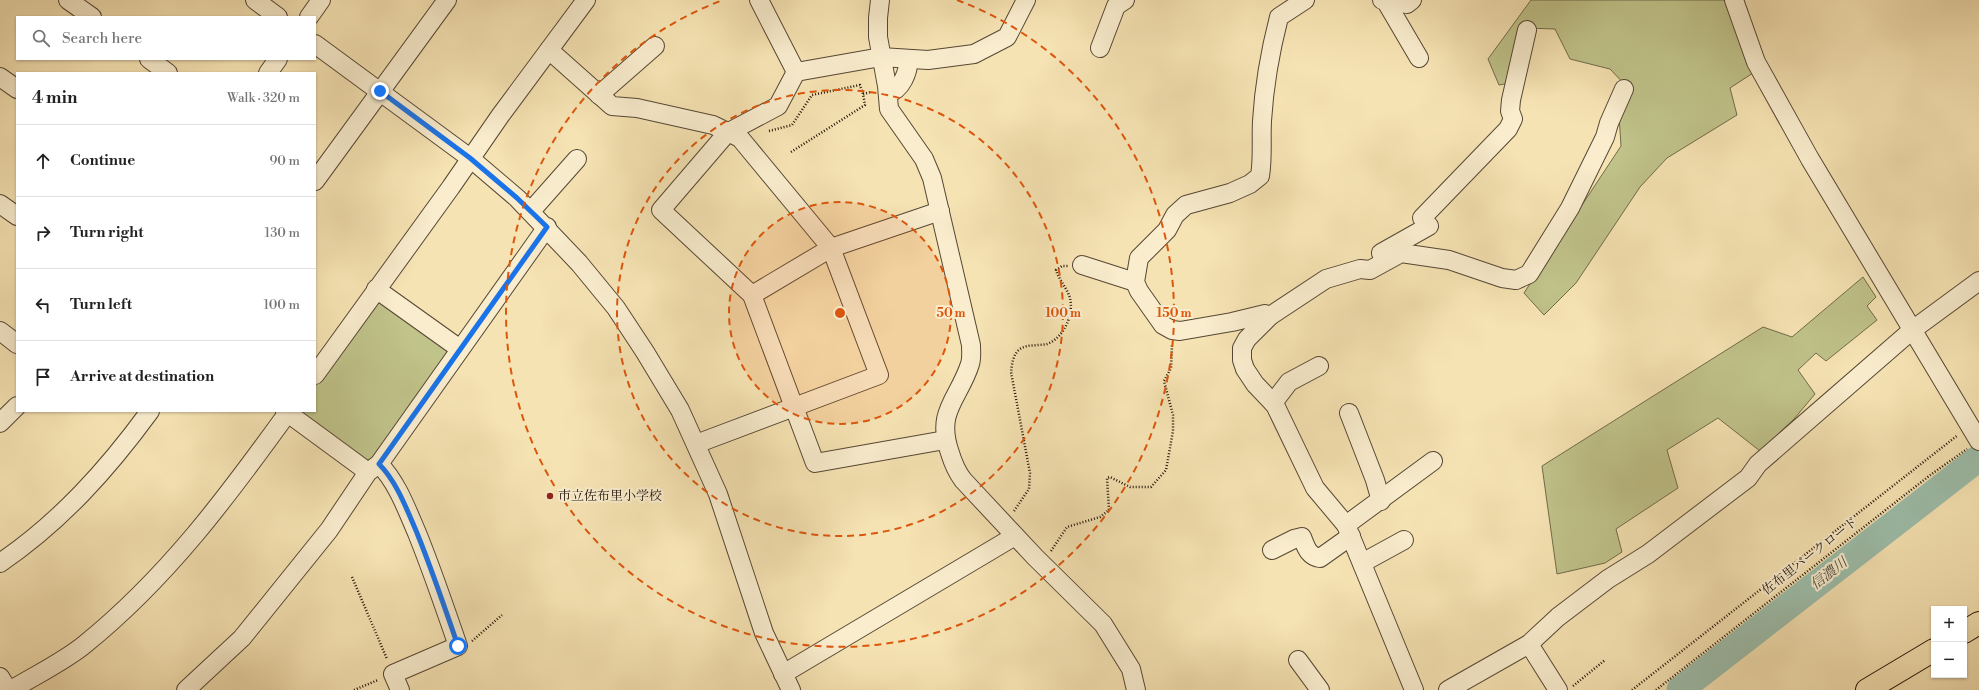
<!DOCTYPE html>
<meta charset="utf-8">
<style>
body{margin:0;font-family:"Libre Bodoni","Noto Serif JP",serif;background:#f2f2f2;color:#222}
.controls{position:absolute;right:12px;bottom:12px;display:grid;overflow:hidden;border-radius:0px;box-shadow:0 1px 3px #0004}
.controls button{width:36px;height:36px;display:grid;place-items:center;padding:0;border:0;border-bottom:1px solid #e0e0e0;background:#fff;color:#222;font:20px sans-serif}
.stop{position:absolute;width:12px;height:12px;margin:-9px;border:3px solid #1a73e8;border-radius:50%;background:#fff}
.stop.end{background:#1a73e8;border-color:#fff;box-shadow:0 1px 4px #0008}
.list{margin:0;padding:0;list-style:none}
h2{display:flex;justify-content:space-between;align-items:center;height:52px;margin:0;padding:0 16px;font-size:17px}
h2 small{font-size:13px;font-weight:400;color:#767676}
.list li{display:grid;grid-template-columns:26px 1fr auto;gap:12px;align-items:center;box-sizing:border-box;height:72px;padding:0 16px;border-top:1px solid #e0e0e0}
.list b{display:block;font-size:15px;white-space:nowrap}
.list em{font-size:13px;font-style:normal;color:#767676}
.icon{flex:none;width:22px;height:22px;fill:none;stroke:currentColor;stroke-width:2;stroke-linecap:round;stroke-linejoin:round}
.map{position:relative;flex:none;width:1979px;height:690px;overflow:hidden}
.search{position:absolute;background:#fff;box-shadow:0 1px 3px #0004;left:16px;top:16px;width:300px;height:44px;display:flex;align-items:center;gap:10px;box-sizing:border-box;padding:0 14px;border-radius:0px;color:#767676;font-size:15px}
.panel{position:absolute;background:#fff;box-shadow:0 1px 3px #0004;left:16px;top:72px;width:300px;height:340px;border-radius:0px}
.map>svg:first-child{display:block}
.green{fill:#c0c38a;stroke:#706b4a}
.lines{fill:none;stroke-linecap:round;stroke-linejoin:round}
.river{stroke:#9dbeab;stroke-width:27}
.minor-casing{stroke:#564734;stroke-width:20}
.major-casing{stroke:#211309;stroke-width:24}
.path{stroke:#211309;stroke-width:2.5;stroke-dasharray:1 2;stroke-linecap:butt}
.minor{stroke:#f9edce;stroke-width:18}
.major{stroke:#f6e3b3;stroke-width:22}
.route{stroke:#1a73e8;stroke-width:5}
.ring{fill:none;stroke:#de560c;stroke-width:2;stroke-dasharray:7 5}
.poi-dot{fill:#8f2418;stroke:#f9edce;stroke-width:1.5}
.labels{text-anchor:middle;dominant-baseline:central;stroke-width:4;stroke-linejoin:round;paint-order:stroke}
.poi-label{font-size:13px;fill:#211309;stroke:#f9edce;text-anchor:start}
.street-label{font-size:13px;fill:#211309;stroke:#f9edce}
.water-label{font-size:14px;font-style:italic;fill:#4c4f42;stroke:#f9edce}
.centre{fill:#de560c;stroke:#f9edce;stroke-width:2}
.ring-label{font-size:12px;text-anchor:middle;font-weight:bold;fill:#de560c;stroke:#f9edce;stroke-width:4;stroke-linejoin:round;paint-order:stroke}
</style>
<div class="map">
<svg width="1979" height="690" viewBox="0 0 1979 690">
<rect width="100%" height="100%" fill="#f6e3b3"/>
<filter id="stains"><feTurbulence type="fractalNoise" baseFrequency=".005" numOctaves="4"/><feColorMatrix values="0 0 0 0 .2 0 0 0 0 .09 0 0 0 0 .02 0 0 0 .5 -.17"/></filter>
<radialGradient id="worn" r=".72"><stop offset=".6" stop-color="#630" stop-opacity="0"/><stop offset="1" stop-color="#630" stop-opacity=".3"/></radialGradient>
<!-- green -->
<g class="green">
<path d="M1531,0H1727L1753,73L1730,88L1737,115L1667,158L1640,187L1576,283L1544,315L1524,293L1621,146L1619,115L1628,88L1610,69L1570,59L1555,29L1526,28L1515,82L1499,85L1488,59Z"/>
<path d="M1863,277L1876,297L1867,306L1877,320L1826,361L1816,353L1798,370L1815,394L1794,419L1760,451L1718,418L1667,450L1678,488L1616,529L1622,552L1605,563L1557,574L1542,466L1763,327L1792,337Z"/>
<path d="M383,300L447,346L449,352L371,459L363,461L300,411H315V385L377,302Z"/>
</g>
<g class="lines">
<!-- river -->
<path class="river" d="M1680,690L1979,458"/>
<defs>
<g id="minor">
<path d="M68,0L92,17"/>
<path d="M255,0L278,17"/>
<path d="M759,0L796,72L881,57L928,60L974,54L1007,37L1026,0"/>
<path d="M880,0L878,18V37L887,86L889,109L924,159L932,178L971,345C971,351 972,358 970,364C959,399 935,411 950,453C953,463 957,472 963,480L1035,557L1103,624L1131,669L1136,690"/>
<path d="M1305,0L1279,17C1271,48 1264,88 1262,121C1261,139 1263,158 1260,176L1250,184L1230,193L1186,205L1175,215L1167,230L1139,258L1135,282L1139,291L1163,325L1172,330L1180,331L1232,322L1265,314L1270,316L1247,339L1242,348V360L1245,369L1255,384L1275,405L1315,488L1346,525L1414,690"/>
<path d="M1382,0L1407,4L1412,0"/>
<path d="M1385,0L1419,58"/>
<path d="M1734,0L1756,62L1810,159L1979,441"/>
<path d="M309,17L321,0"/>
<path d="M315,44L470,158L517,198L579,263L616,308L645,352L680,410L718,494L764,633L791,690"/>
<path d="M1100,48L1116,6L1125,0"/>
<path d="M549,50L612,106L637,108L713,125L740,138L831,248L879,375L696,444"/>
<path d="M149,59L168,73"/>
<path d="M796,72L778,106L727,133L661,210L752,295L815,463L945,440"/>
<path d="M268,73L278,59"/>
<path d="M0,77L17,89"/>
<path d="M888,93C902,90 908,72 909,59"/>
<path d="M599,95L655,46"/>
<path d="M315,181L447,0"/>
<path d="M0,204L17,216"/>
<path d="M531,211L577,159"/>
<path d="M1381,253L1429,226L1422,218L1508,129L1513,119L1510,111L1511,100L1527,30"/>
<path d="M1082,265L1135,282"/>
<path d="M376,289L460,349"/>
<path d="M752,295L831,248L940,211"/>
<path d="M1270,316L1326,279L1360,269L1370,270L1401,253L1449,260L1502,278L1516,280L1529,274L1570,208L1605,137L1609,123L1624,89"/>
<path d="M0,331L17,344"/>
<path d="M315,375L451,187L500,116L586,0"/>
<path d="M1273,403L1289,382L1319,366"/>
<path d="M285,411L368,472"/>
<path d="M1349,413L1375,480L1381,501"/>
<path d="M0,423L17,406"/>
<path d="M379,464C397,482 407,510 417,533C432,570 445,608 458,646L393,674L400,690"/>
<path d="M1346,525L1433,461"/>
<path d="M1272,550L1294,539L1302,537C1306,547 1308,556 1320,558L1351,536"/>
<path d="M0,563C60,522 107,470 150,411"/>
<path d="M1362,563L1404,540"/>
<path d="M1529,644L1558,690"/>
<path d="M1298,660L1320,690"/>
<path d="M783,674L1015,536"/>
<path d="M0,677L8,690"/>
<path d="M11,690C34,676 63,662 84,645C167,578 227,497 289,411"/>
<path d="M186,690L242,638L329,530L368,472L379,464L547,227"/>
<path d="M1448,690L1529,644L1558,617L1608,579L1648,554L1748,478L1758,464L1911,331L1979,281"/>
</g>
<g id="major">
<path d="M1964,632L1979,623"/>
<path d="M1867,690L1934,650"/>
</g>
</defs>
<!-- minor casing -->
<use href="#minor" class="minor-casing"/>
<!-- major casing -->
<use href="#major" class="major-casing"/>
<!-- path -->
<g class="path">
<path d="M769,131L792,125L812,95L860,85L863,94"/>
<path d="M791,152L865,105L863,94L871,92"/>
<path d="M1014,511L1029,489L1030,473L1011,372C1012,364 1013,354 1020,349C1027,344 1038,346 1047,344C1064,338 1074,314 1070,298C1067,288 1059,280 1056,270L1062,266H1068"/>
<path d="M1051,551L1067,527L1100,517L1109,510L1107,478L1110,477L1130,487H1151L1166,470L1173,431V415L1164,381L1171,368L1172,345"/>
<path d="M352,577L387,659"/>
<path d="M472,641L502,615"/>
<path d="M1573,686L1605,660"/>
<path d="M354,690L378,680"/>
<path d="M1632,690L1958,435"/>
<path d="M1656,690L1929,476L1967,449"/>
</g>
<!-- minor -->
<use href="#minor" class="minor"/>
<!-- major -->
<use href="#major" class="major"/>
</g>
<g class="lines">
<!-- route -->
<path class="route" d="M380,91L470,158L517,198L547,227L379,464C397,482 407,510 417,533C432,570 445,608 458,646"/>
</g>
<!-- distance rings -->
<circle cx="840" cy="313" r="111" fill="#de560c" fill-opacity=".12"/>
<g class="ring">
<circle cx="840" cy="313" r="111"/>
<circle cx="840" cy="313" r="223"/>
<path d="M957 0A334 334 0 1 1 723 0"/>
</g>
<!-- markers -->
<circle class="poi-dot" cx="550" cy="496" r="4"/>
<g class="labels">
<!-- poi labels -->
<g class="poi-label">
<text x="558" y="496">市立佐布里小学校</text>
</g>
<!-- street labels -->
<g class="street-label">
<text transform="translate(1810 556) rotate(-38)">佐布里パークロード</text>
</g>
<!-- water labels -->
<g class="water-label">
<text transform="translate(1829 574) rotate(-38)">信濃川</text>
</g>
</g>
<circle cx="840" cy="313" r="6" class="centre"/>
<g class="ring-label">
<text x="951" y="317">50 m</text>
<text x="1063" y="317">100 m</text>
<text x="1174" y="317">150 m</text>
</g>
<rect width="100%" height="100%" filter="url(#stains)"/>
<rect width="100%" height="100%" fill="url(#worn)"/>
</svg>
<div class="controls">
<button>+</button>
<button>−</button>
</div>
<div class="stop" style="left:458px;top:646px"></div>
<div class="stop end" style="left:380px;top:91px"></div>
<div class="search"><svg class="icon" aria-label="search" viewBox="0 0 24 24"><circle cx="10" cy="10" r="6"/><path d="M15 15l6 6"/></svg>Search here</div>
<section class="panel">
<h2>4 min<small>Walk · 320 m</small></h2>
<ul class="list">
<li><svg class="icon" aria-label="ahead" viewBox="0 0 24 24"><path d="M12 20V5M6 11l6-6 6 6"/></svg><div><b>Continue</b></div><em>90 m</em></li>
<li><svg class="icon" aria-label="right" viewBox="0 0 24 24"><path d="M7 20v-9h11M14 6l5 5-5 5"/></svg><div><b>Turn right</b></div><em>130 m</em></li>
<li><svg class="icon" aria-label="left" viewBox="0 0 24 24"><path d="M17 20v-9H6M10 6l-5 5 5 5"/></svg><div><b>Turn left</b></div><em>100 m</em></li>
<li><svg class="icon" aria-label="arrive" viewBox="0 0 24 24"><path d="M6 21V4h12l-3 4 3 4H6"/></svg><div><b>Arrive at destination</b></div></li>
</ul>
</section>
</div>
